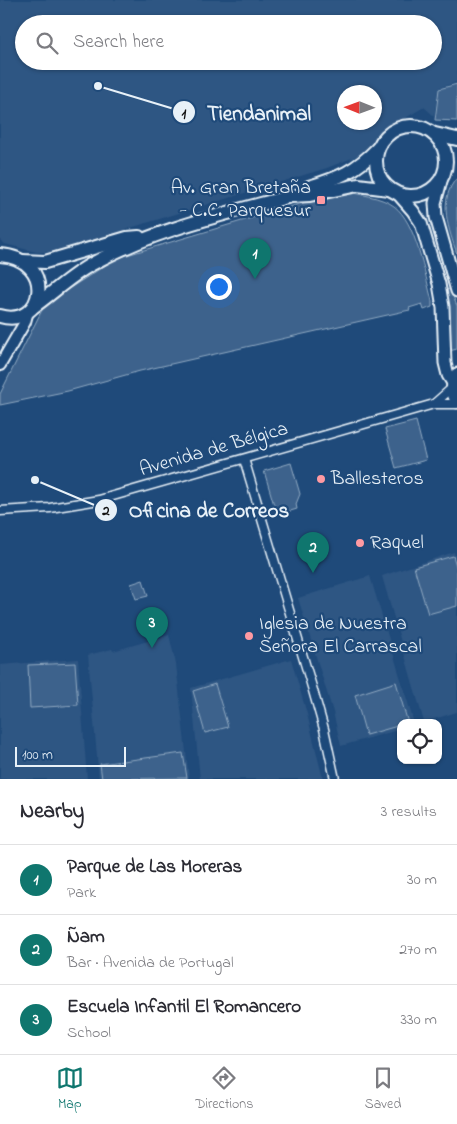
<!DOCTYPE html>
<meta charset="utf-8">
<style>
body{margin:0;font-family:"Indie Flower",sans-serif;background:#f2f2f3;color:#2b2b33}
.controls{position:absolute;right:15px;bottom:15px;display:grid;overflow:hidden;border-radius:10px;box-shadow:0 1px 4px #0004}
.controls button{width:45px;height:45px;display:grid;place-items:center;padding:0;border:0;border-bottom:1px solid #e1e1e2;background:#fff;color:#2b2b33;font:25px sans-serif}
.compass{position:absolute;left:337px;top:85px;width:45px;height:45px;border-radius:50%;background:#fff;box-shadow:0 1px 4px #0004;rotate:271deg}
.scale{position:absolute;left:15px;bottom:12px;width:111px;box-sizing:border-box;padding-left:5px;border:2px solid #e8f1f8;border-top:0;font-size:14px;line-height:18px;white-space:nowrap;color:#e8f1f8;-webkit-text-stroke:4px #1f4a7a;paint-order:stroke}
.you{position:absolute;left:218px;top:286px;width:18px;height:18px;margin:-12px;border:4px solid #fff;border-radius:50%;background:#1a73e8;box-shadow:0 0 0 8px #1a73e833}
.badge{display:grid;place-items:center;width:32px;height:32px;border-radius:50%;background:#0f766e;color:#fff;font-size:16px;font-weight:700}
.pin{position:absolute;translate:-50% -41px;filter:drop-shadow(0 1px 2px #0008)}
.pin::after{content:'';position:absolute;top:26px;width:18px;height:15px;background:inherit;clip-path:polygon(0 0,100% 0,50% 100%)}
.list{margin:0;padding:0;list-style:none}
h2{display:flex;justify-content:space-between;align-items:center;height:65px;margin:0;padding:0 20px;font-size:21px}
h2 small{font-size:16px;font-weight:400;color:#7c7c81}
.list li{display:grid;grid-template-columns:32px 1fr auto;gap:15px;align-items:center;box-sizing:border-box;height:70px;padding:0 20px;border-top:1px solid #e1e1e2}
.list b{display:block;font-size:19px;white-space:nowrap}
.list p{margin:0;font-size:16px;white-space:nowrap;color:#7c7c81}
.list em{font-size:16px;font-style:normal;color:#7c7c81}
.icon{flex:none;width:28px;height:28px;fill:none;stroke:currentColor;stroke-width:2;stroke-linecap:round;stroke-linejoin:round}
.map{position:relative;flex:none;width:457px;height:779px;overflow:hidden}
.search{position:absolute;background:#fff;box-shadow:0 1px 4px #0004;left:15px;right:15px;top:15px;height:55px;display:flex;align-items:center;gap:12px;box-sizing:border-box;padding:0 18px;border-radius:28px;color:#7c7c81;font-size:19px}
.sheet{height:275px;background:#fff}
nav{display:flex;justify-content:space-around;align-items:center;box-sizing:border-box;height:70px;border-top:1px solid #e1e1e2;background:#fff;font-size:14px;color:#7c7c81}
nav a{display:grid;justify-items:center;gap:2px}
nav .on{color:#0f766e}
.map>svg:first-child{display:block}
.built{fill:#2e5683;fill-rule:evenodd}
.green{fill:#3c628c;stroke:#92aac2}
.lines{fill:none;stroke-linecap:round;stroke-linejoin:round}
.minor-casing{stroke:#e8f1f8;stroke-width:11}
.tertiary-casing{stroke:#e8f1f8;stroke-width:14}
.secondary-casing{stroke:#e8f1f8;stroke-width:15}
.primary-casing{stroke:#e8f1f8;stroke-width:16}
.minor{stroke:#1f4a7a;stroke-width:8}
.tertiary{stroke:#1f4a7a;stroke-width:10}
.secondary{stroke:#1f4a7a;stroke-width:11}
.primary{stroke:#1f4a7a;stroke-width:12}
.poi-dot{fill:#ff9aa2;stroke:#1f4a7a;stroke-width:2}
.labels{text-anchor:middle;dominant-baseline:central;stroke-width:4.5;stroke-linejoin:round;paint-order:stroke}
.poi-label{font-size:20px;fill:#e8f1f8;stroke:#1f4a7a;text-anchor:start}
.street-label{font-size:20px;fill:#e8f1f8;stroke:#1f4a7a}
.leader{fill:none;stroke:#e8f1f8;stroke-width:2}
.callout-dot{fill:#e8f1f8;stroke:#1f4a7a;stroke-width:2}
.mark-label{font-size:15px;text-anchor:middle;font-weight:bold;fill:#111}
.callout-label{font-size:21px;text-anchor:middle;font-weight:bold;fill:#e8f1f8;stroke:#1f4a7a;stroke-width:4.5;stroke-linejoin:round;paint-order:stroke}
</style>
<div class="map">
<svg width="457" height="779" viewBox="0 0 457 779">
<rect width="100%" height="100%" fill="#1f4a7a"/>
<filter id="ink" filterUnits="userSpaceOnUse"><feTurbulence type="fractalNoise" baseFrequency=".02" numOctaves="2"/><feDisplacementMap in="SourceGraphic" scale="10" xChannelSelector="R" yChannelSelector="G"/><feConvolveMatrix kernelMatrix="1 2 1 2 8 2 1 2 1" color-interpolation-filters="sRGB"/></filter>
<g filter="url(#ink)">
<!-- built -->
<g class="built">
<path d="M0,0H457V82L439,88L434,116L424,107L380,133L367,152L327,168L130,228L108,237L56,252H36L5,244L0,240ZM24,24H433V61H24ZM344,92H374V122H344Z"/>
<path d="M454,552L457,562V712L424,722L382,576Z"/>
<path d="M370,576L414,723H401V729L341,746L333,712L298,598Z"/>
<path d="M169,635L176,664L189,779H99L88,655L112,649L113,651Z"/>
<path d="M78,659L87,779H0V665Z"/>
<path d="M291,659L307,714L323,779H200L191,688Z"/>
</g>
<!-- green -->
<g class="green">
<path d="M457,84V121L435,120L439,89Z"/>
<path d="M457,178V254C449,230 437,200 457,178Z"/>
<path d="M343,191C358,194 382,197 394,206C416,222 425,275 432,301V307L424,310L422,304L409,308L410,310L405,311L140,371L68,391L0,405V394L45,304L117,258Z"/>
<path d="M450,289L457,306V349L449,351L447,299L445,290Z"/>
<path d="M416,421L426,460L396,468L385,429Z"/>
<path d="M291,463L300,494L296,504L297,509L277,515L264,471Z"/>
<path d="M453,556L457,569V606L428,614L414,567Z"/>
<path d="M143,580L148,596L136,599L131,584Z"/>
<path d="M75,663L78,705L30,708L28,665Z"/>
<path d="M396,682L408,723H401V725L366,735L355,695Z"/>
<path d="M215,684L228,727L205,733L193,691Z"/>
<path d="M183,753L187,778L102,779L100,764Z"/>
</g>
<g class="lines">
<defs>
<g id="minor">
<path d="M434,404L452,388"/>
<path d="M244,459L312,687L324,729L335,779"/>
<path d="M0,511L50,508L99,500L434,404H457"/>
</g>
<path id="tertiary" d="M0,365L25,322L28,311"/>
<g id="secondary">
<path d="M441,181L435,203L436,217L457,291"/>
<path d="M399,195L413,211L421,223L439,284L443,307L445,363L448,375L453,383"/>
<path d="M457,374C451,383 451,393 457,402"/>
</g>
<g id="primary">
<circle cx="411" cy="161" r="35"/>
<path d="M435,134L457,139"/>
<path d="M309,187C339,178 356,171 378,148"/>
<path d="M0,255C57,259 45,329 0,316"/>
<path d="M22,261L45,262L127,238L139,237"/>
<path d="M33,307C53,293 70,276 92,264C152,230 225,214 291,196L310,195L358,185L389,189"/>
</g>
</defs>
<!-- minor casing -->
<use href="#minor" class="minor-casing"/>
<!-- tertiary casing -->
<use href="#tertiary" class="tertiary-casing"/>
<!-- secondary casing -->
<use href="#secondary" class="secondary-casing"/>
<!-- primary casing -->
<use href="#primary" class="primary-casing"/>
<!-- minor -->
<use href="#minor" class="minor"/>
<!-- tertiary -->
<use href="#tertiary" class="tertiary"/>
<!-- secondary -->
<use href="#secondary" class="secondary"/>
<!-- primary -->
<use href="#primary" class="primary"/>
</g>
</g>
<!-- markers -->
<g class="poi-dot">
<rect x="316" y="195" width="10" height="10" rx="2.5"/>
<circle cx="321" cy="479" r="5"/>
<circle cx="360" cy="543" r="5"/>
<circle cx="249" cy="636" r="5"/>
</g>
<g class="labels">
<!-- poi labels -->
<g class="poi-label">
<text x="311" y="188" text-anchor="end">Av. Gran Bretaña<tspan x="311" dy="23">- C.C. Parquesur</tspan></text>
<text x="331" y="479">Ballesteros</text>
<text x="370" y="543">Raquel</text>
<text x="259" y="624">Iglesia de Nuestra<tspan x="259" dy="23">Señora El Carrascal</tspan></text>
</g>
<!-- street labels -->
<g class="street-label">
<text transform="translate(214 450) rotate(-16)">Avenida de Bélgica</text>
</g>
</g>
<!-- callouts -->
<path class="leader" d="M98 86L184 112M35 480L106 510"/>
<g class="callout-dot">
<circle cx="98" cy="86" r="5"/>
<circle cx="35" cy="480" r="5"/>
<circle cx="184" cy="112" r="12"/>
<circle cx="106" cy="510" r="12"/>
</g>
<g class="mark-label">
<text x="184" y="118">1</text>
<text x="106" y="515">2</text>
</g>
<g class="callout-label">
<text x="259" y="120">Tiendanimal</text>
<text x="209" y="517">Oficina de Correos</text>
</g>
</svg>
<div class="controls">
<button><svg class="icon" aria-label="locate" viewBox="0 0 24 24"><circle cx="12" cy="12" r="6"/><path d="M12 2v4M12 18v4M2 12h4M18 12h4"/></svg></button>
</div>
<svg class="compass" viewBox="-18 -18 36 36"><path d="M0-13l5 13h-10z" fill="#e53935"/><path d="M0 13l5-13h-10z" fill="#7c7c81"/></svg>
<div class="scale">100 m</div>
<div class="you"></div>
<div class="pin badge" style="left:255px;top:279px">1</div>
<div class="pin badge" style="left:313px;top:573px">2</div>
<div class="pin badge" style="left:152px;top:648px">3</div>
<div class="search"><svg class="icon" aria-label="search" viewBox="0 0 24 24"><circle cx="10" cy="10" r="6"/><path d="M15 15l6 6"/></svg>Search here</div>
</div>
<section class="sheet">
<h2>Nearby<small>3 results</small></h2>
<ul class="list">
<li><span class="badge">1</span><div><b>Parque de Las Moreras</b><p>Park</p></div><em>30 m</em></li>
<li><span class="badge">2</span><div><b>Ñam</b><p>Bar · Avenida de Portugal</p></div><em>270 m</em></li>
<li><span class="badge">3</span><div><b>Escuela Infantil El Romancero</b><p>School</p></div><em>330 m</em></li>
</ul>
</section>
<nav>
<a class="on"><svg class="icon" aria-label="map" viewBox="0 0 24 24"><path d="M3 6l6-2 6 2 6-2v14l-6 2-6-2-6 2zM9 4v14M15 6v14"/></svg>Map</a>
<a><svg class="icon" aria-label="directions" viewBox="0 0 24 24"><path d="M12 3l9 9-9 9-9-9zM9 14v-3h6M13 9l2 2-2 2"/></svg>Directions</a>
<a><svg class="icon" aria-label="saved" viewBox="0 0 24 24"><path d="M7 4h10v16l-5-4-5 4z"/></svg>Saved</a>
</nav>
